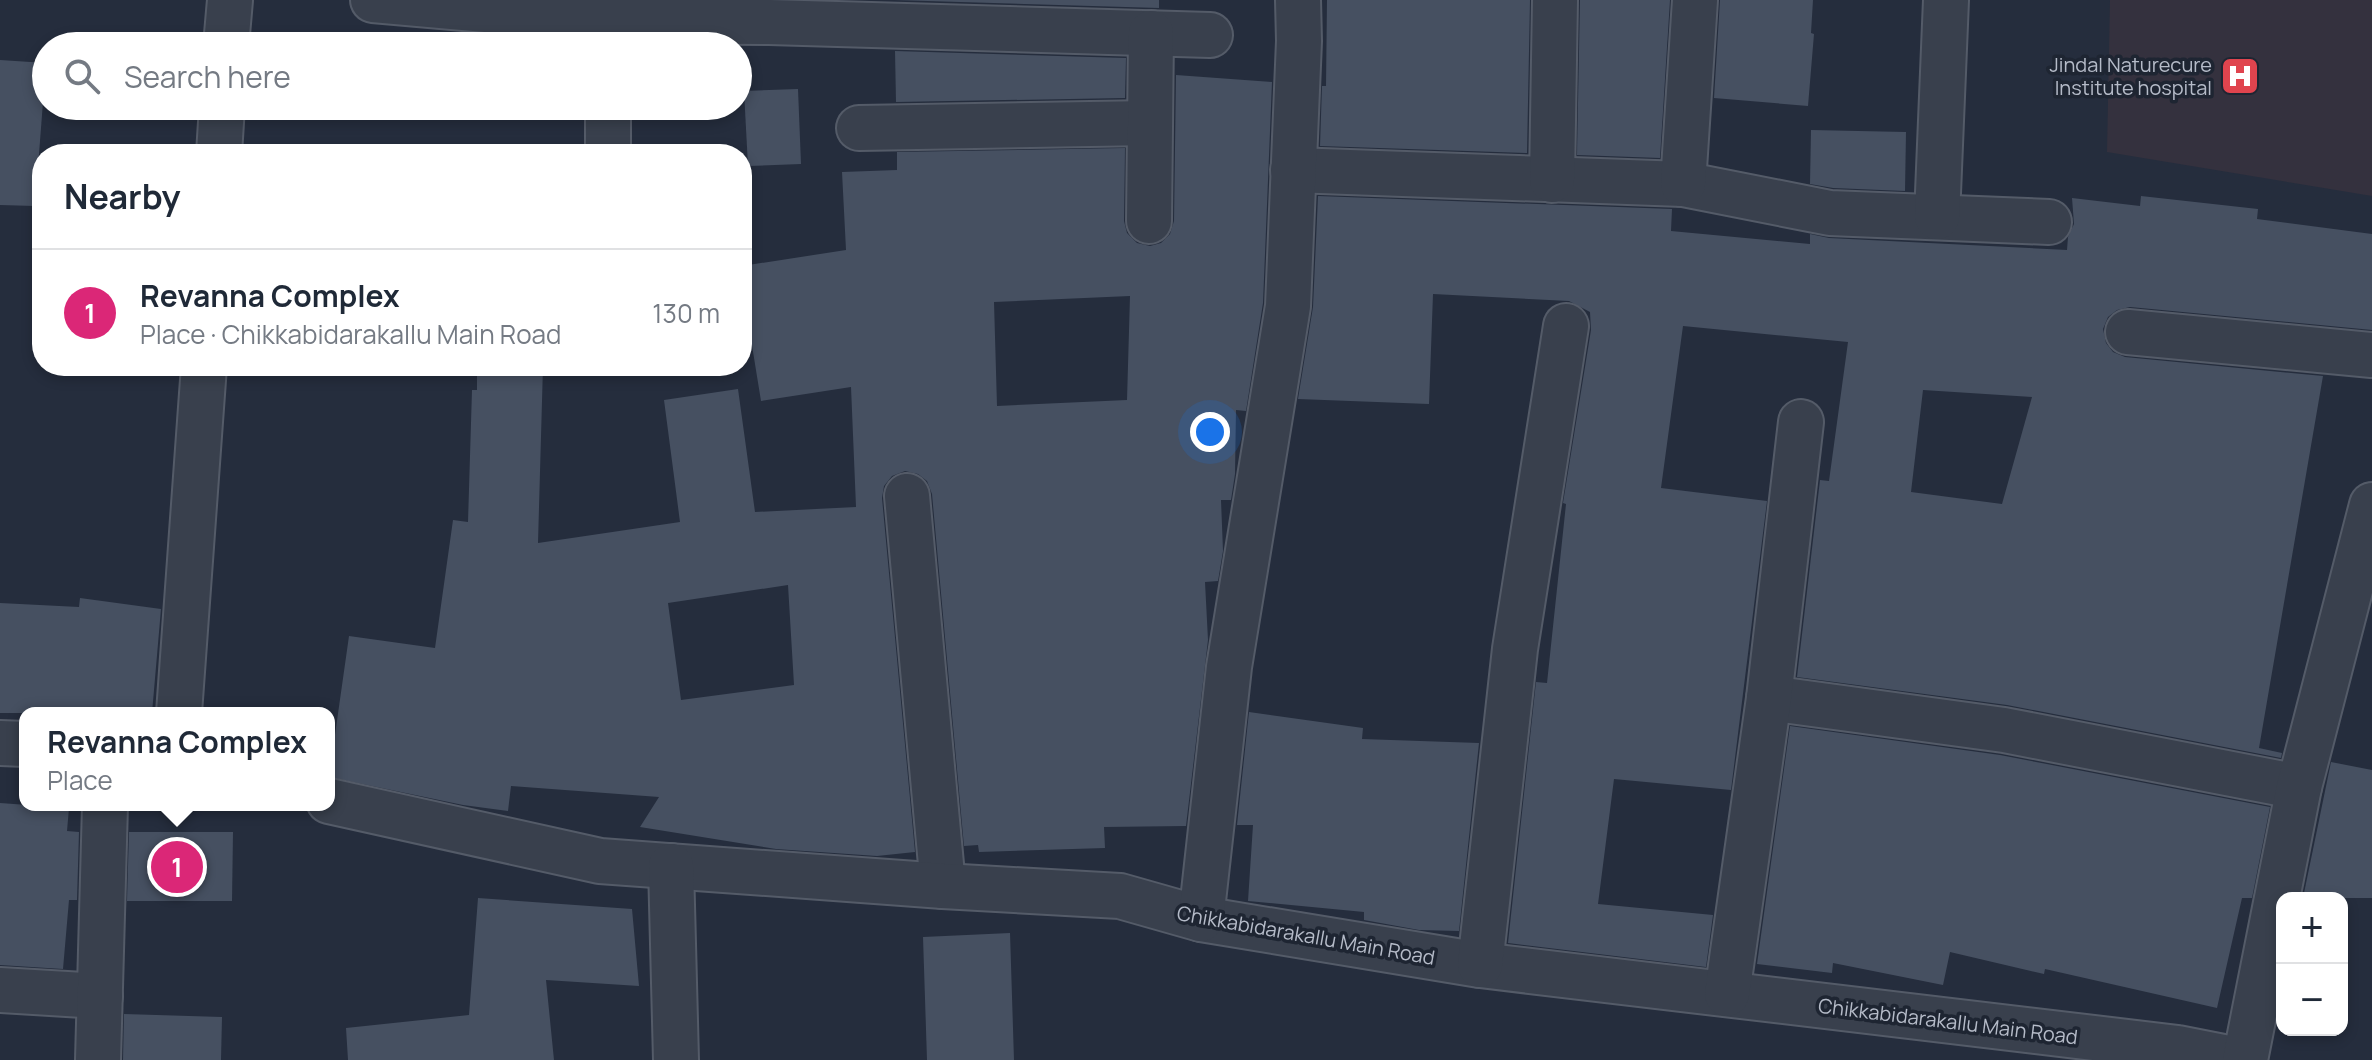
<!DOCTYPE html>
<meta charset="utf-8">
<style>
body{margin:0;font-family:Manrope,sans-serif;background:#f6f6f7;color:#1f2937}
.controls{position:absolute;right:24px;bottom:24px;display:grid;overflow:hidden;border-radius:16px;box-shadow:0 4px 12px #0003}
.controls button{width:72px;height:72px;display:grid;place-items:center;padding:0;border:0;border-bottom:2px solid #e0e1e3;background:#fff;color:#1f2937;font:40px sans-serif}
.you{position:absolute;left:1210px;top:432px;width:28px;height:28px;margin:-20px;border:6px solid #fff;border-radius:50%;background:#1a73e8;box-shadow:0 0 0 12px #1a73e833}
.badge{display:grid;place-items:center;width:52px;height:52px;border-radius:50%;background:#db2777;color:#fff;font-size:26px;font-weight:700}
.pin{position:absolute;translate:-50% -50%;border:4px solid #fff;box-shadow:0 2px 8px #0006}
.popup{position:absolute;left:19px;top:707px;width:316px;height:104px;box-sizing:border-box;display:grid;place-content:center;border-radius:16px;background:#fff;filter:drop-shadow(0 2px 6px #0005);font-size:26px;white-space:nowrap;color:#747a83}
.popup b{font-size:30px;color:#1f2937}
.popup::after{content:'';position:absolute;left:50%;top:100%;margin-left:-16px;border:16px solid transparent;border-top-color:#fff}
.list{margin:0;padding:0;list-style:none}
h2{display:flex;justify-content:space-between;align-items:center;height:104px;margin:0;padding:0 32px;font-size:34px}
h2 small{font-size:26px;font-weight:400;color:#747a83}
.list li{display:grid;grid-template-columns:52px 1fr auto;gap:24px;align-items:center;box-sizing:border-box;height:128px;padding:0 32px;border-top:2px solid #e0e1e3}
.list b{display:block;font-size:30px;white-space:nowrap}
.list p{margin:0;font-size:26px;white-space:nowrap;color:#747a83}
.list em{font-size:26px;font-style:normal;color:#747a83}
.icon{flex:none;width:44px;height:44px;fill:none;stroke:currentColor;stroke-width:2;stroke-linecap:round;stroke-linejoin:round}
.map{position:relative;flex:none;width:2372px;height:1060px;overflow:hidden}
.search{position:absolute;background:#fff;box-shadow:0 4px 12px #0003;left:32px;top:32px;width:720px;height:88px;display:flex;align-items:center;gap:20px;box-sizing:border-box;padding:0 28px;border-radius:44px;color:#747a83;font-size:30px}
.panel{position:absolute;background:#fff;box-shadow:0 4px 12px #0003;left:32px;top:144px;width:720px;height:232px;border-radius:32px}
.map>svg:first-child{display:block}
.medical{fill:#34313e}
.building{fill:#465061;fill-rule:evenodd}
.lines{fill:none;stroke-linecap:round;stroke-linejoin:round}
.street-casing{stroke:#545b68;stroke-width:48}
.street{stroke:#39404d;stroke-width:44}
.labels{text-anchor:middle;dominant-baseline:central;stroke-width:7;stroke-linejoin:round;paint-order:stroke}
.poi-label{font-size:20px;fill:#b5bbc8;stroke:#1e2532;text-anchor:end}
.street-label{font-size:20px;fill:#b5bbc8;stroke:#1e2532}
</style>
<div class="map">
<svg width="2372" height="1060" viewBox="0 0 2372 1060">
<rect width="100%" height="100%" fill="#252d3d"/>
<!-- medical -->
<path class="medical" d="M2110,0H2372V196L2107,152Z"/>
<!-- building -->
<g class="building">
<path d="M894,0H1159V8Z"/>
<path d="M1327,0H1530L1527,153L1320,146L1322,86H1326Z"/>
<path d="M1580,0H1670L1660,158L1577,155Z"/>
<path d="M1720,0H1813L1811,33L1814,34L1808,106L1714,98Z"/>
<path d="M895,51L1126,58L1125,98L896,102Z"/>
<path d="M0,60L46,63L35,206L0,205Z"/>
<path d="M1176,75L1272,82L1263,303L1246,411L1236,410L1235,474L1231,500H1221L1223,551L1218,581L1205,582L1208,640L1186,826L1104,827L1105,848L979,852L978,845L964,846L932,494L927,481L918,474L905,471L892,476L884,486L882,498L915,852L877,856L776,849L640,827L659,797L511,786L508,811L463,805L329,777L349,636L435,648L453,520L468,522L472,390H477V366H543L538,543L680,522L664,400L738,389L755,512L856,507L851,387L761,401L742,284V266L846,250L842,172L897,170V152L1125,148L1124,221L1127,233L1137,243L1150,246L1161,243L1170,234L1174,221ZM1130,296L1127,400L997,406L994,302ZM788,585L794,685L681,700L668,603Z"/>
<path d="M798,89L801,164L748,166L744,91Z"/>
<path d="M1811,130L1906,132L1905,191L1833,188L1810,184Z"/>
<path d="M1318,196L1672,209L1671,231L1810,244V234L1829,238L2067,250L2068,237L2074,224L2072,198L2140,206L2141,196L2258,209L2257,219L2372,234V330L2130,307L2117,310L2108,317L2103,329L2106,343L2113,352L2125,357L2323,376L2259,748L2282,753L2281,758L2007,705L1797,677L1820,480L1829,481L1848,342L1683,326L1661,488L1767,501L1731,790L1614,779L1598,904L1713,915L1706,967L1508,943L1536,682L1547,683L1566,504L1563,503L1591,330L1590,312L1569,301L1433,294L1429,404L1298,399L1313,307ZM1923,390L2032,397L2002,504L1911,492Z"/>
<path d="M80,598L161,609L152,713H0V603L79,607Z"/>
<path d="M1249,712L1363,728L1362,739L1479,743L1459,931L1419,930L1364,920V912L1248,901L1253,825H1237Z"/>
<path d="M1790,726L2000,755L2270,807L2252,898H2242L2217,1008L2045,969L2044,974L1950,952L1943,985L1833,963L1832,973L1757,964Z"/>
<path d="M2331,762L2372,770V898H2303Z"/>
<path d="M0,803L69,808L67,831L79,832L77,900H69L63,969L0,965Z"/>
<path d="M129,832H233L232,901H127Z"/>
<path d="M478,898L632,909L639,986L546,980L554,1060H348L346,1028L469,1015Z"/>
<path d="M1010,933L1014,1060H927L923,937Z"/>
<path d="M124,1014L222,1017L221,1060H123Z"/>
</g>
<g class="lines">
<defs>
<g id="street">
<path d="M373,0L608,21L769,22L1210,35"/>
<path d="M226,46L230,0"/>
<path d="M859,128L1150,123"/>
<path d="M219,154L222,106"/>
<path d="M608,154V106"/>
<path d="M1293,170L1683,184L1830,213L2049,222"/>
<path d="M1552,180L1555,0"/>
<path d="M1683,184L1695,0"/>
<path d="M1937,217L1946,0"/>
<path d="M1149,221L1151,33"/>
<path d="M2128,332L2372,355"/>
<path d="M907,496L943,886"/>
<path d="M1769,698L2004,730L2299,787"/>
<path d="M179,713L204,366"/>
<path d="M0,743L25,744"/>
<path d="M329,801L600,861L943,886L1120,896L1201,919L1480,965L2178,1048L2239,1060"/>
<path d="M671,866L676,1060"/>
<path d="M1201,919L1229,667L1288,306L1299,41L1298,0"/>
<path d="M1480,965L1515,649L1566,326"/>
<path d="M0,990L100,996"/>
<path d="M1727,994L1769,698L1801,422"/>
<path d="M98,1060L105,805"/>
<path d="M2245,1060L2299,787L2372,505"/>
</g>
</defs>
<!-- street casing -->
<use href="#street" class="street-casing"/>
<!-- street -->
<use href="#street" class="street"/>
</g>
<!-- icons -->
<defs>
<symbol id="hospital-square" viewBox="-11 -11 22 22"><rect x="-9" y="-9" width="18" height="18" rx="4" fill="#e0444e" stroke="#1e2532"/><path d="M-5-5h3v3.5h4V-5h3V5h-3V1.5h-4V5h-3Z" fill="#fff"/></symbol>
</defs>
<g fill-rule="evenodd">
<use href="#hospital-square" x="2218" y="54" width="44" height="44"/>
</g>
<g class="labels">
<!-- poi labels -->
<g class="poi-label">
<text x="2212" y="64">Jindal Naturecure<tspan x="2212" dy="23">Institute hospital</tspan></text>
</g>
<!-- street labels -->
<g class="street-label">
<text transform="translate(1306 935) rotate(10)">Chikkabidarakallu Main Road</text>
<text transform="translate(1948 1021) rotate(7)">Chikkabidarakallu Main Road</text>
</g>
</g>
</svg>
<div class="controls">
<button>+</button>
<button>−</button>
</div>
<div class="you"></div>
<div class="pin badge" style="left:177px;top:867px">1</div>
<div class="popup"><b>Revanna Complex</b>Place</div>
<div class="search"><svg class="icon" aria-label="search" viewBox="0 0 24 24"><circle cx="10" cy="10" r="6"/><path d="M15 15l6 6"/></svg>Search here</div>
<section class="panel">
<h2>Nearby<small></small></h2>
<ul class="list">
<li><span class="badge">1</span><div><b>Revanna Complex</b><p>Place · Chikkabidarakallu Main Road</p></div><em>130 m</em></li>
</ul>
</section>
</div>
